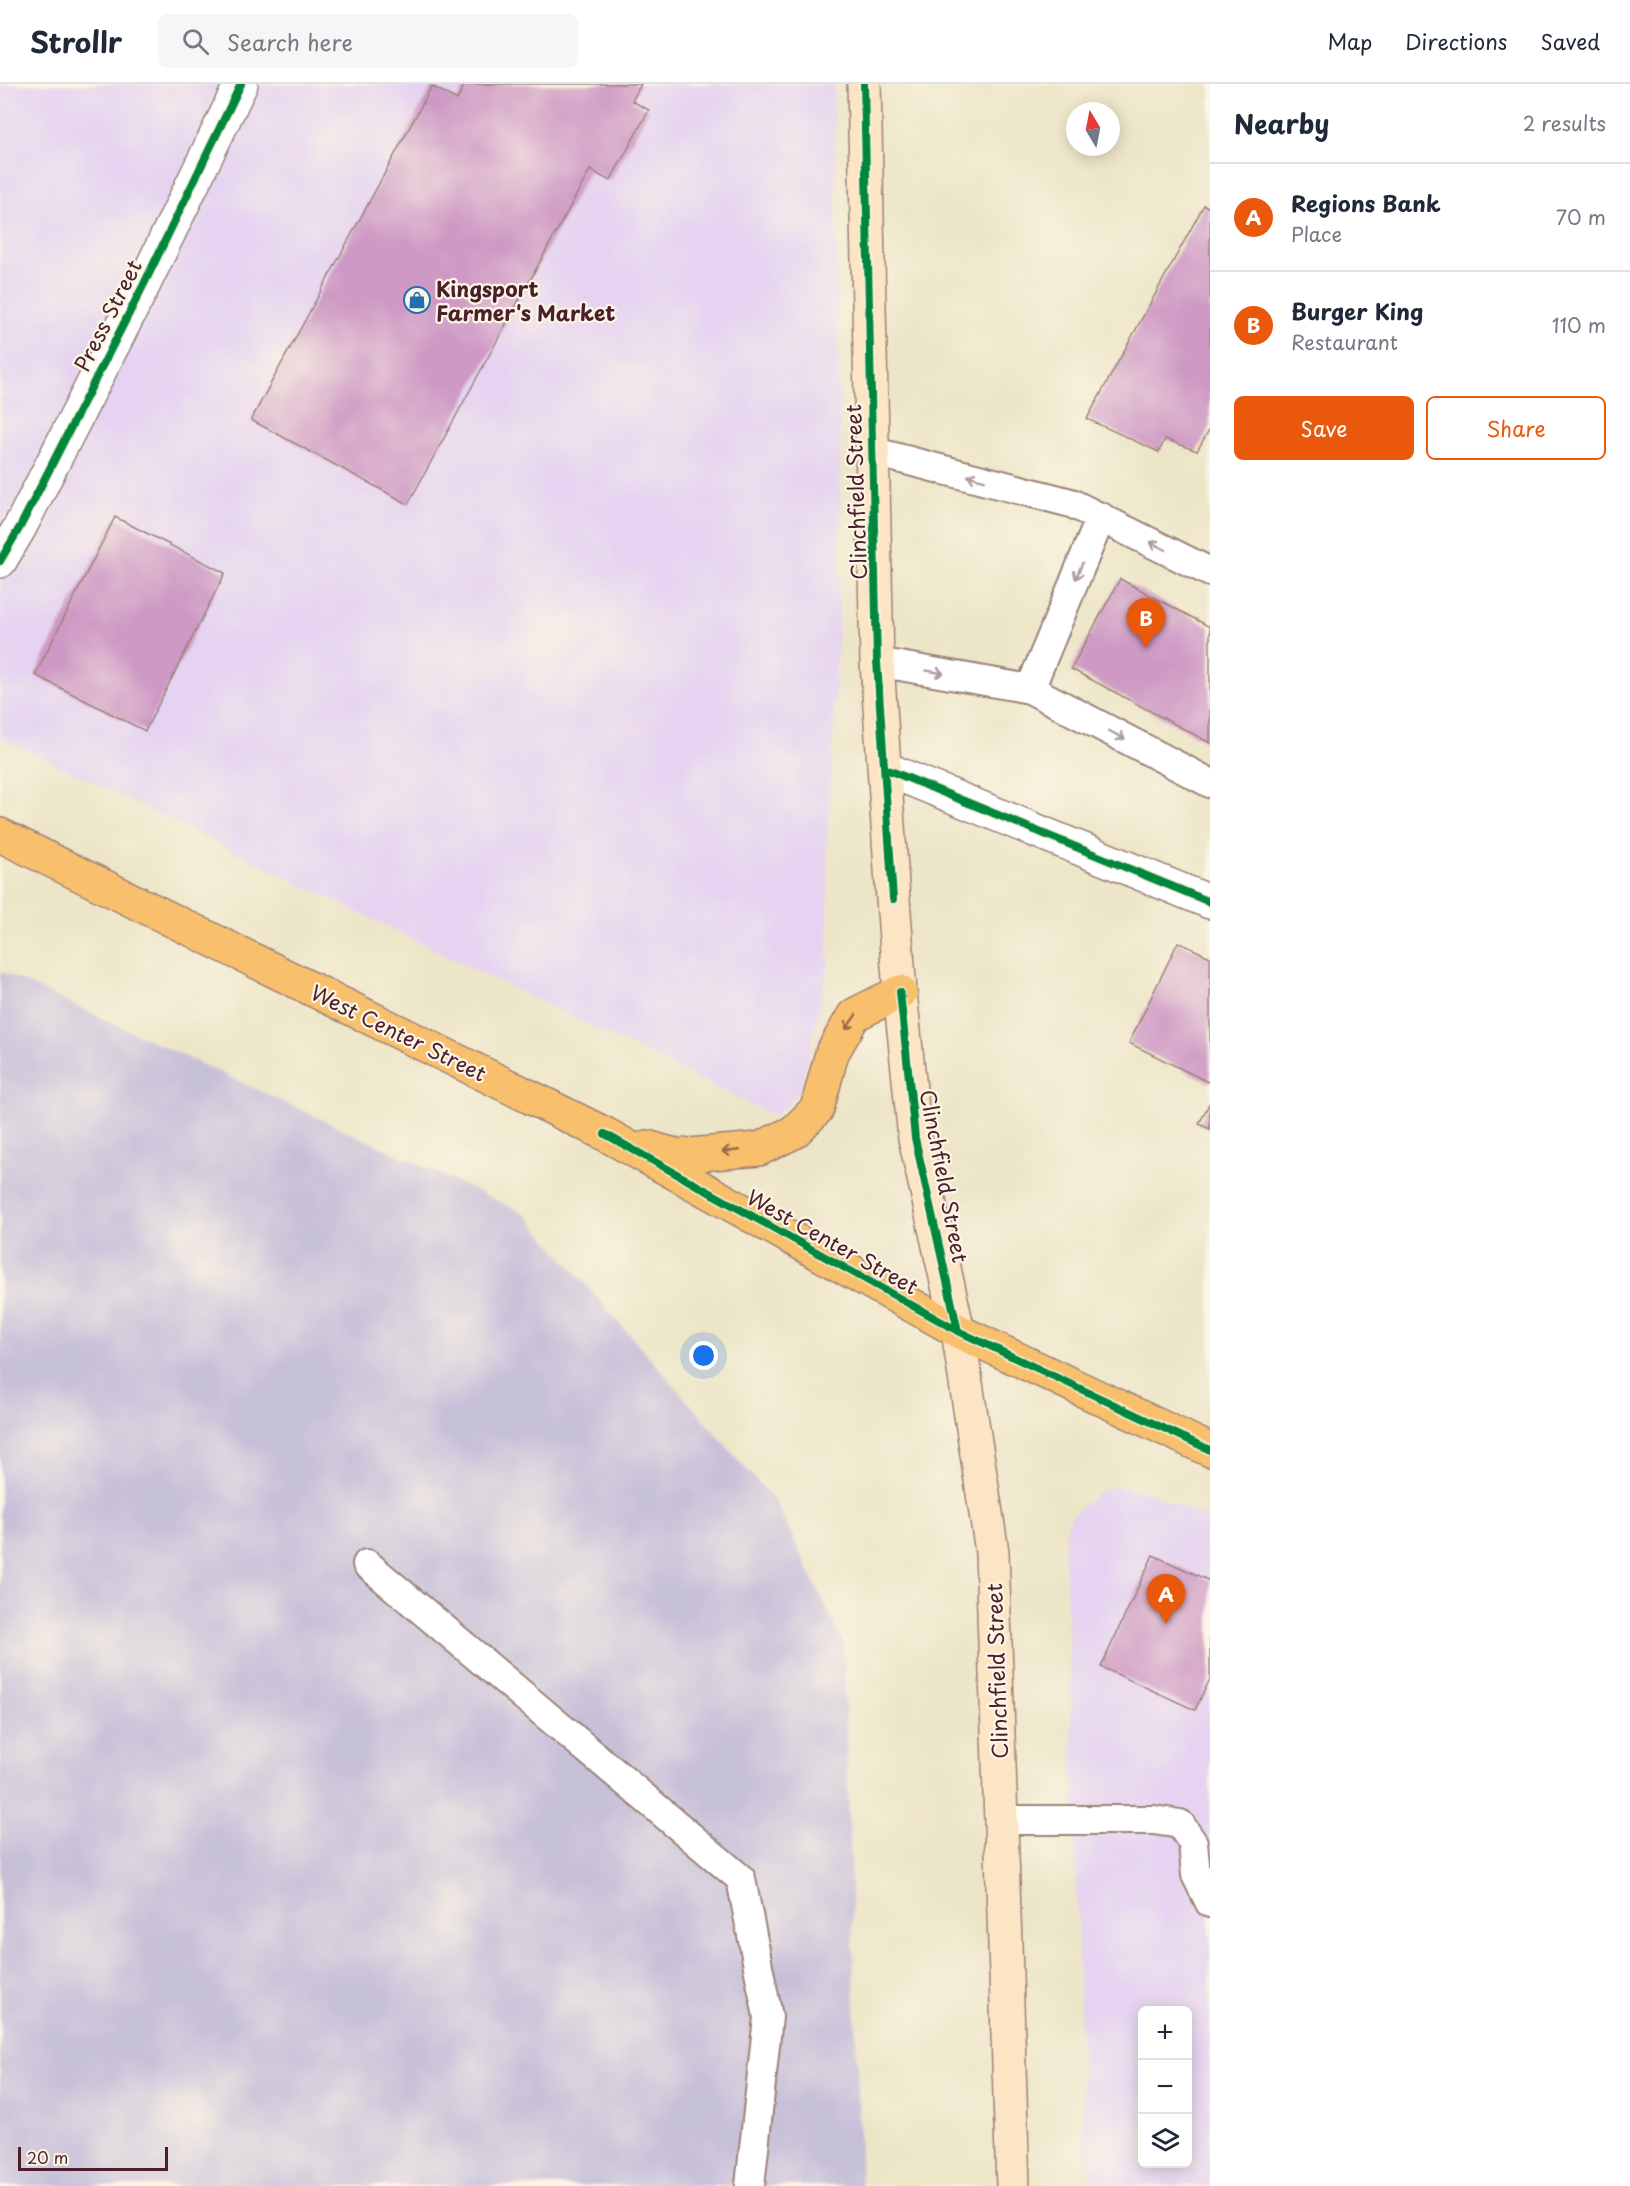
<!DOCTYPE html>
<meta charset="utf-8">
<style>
body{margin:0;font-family:"Playpen Sans",sans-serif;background:#f6f6f7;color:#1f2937}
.controls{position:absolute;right:18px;bottom:18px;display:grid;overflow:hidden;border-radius:9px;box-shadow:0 3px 15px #0003}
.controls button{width:54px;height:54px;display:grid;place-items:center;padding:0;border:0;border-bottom:2px solid #e0e1e3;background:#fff;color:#1f2937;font:30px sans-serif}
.compass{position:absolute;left:1066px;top:18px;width:54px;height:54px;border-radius:50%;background:#fff;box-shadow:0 3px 15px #0003;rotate:350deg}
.scale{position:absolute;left:18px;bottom:15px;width:150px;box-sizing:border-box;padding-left:6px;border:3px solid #4a1f2b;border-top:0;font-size:16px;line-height:21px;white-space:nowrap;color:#4a1f2b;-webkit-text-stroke:4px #fcf5e5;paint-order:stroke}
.you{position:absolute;left:704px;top:1272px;width:21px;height:21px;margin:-15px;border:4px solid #fff;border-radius:50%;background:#1a73e8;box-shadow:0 0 0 9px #1a73e833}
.badge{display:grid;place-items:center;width:39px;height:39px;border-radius:50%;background:#ea580c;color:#fff;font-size:20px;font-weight:700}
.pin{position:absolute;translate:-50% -50px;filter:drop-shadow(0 2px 3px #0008)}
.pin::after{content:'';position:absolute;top:32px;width:21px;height:18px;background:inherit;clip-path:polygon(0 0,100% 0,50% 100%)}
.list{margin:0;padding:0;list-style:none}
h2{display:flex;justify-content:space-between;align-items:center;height:78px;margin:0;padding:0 24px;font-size:26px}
h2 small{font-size:20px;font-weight:400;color:#747a83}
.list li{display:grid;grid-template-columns:39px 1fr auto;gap:18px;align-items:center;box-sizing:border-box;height:108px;padding:0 24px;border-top:2px solid #e0e1e3}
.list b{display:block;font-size:22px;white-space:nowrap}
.list p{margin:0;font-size:20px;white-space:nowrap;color:#747a83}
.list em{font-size:20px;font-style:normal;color:#747a83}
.actions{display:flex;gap:12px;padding:18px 24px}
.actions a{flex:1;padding:14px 0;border:2px solid #ea580c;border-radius:9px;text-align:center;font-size:21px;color:#ea580c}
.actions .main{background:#ea580c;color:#fff}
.icon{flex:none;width:33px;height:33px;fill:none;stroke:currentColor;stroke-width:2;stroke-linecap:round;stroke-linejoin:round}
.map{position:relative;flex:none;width:1210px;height:2102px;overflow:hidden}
header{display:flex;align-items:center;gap:36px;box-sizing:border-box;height:84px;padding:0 30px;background:#fff;border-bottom:2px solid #e0e1e3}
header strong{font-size:28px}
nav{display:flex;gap:33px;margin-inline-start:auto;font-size:21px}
.search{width:420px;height:54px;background:#f6f6f7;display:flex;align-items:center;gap:15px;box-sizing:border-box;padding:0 21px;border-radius:9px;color:#747a83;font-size:22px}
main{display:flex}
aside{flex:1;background:#fff}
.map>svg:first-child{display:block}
.built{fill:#e5d3f1;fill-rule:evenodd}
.industrial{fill:#c7c0d9}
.building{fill:#ce99c4}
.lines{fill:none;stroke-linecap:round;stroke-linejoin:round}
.lane-casing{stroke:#9c8279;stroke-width:32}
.street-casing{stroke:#9c8279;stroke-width:36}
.secondary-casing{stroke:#9c8279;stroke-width:36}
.primary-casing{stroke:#9c8279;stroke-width:36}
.lane{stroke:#fff;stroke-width:28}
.street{stroke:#fff;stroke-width:33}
.secondary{stroke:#fce5c4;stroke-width:33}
.primary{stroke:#f8bf6c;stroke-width:33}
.cycleway-casing{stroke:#fcf5e5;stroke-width:11}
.cycleway{stroke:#00873e;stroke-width:8}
.oneway{stroke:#ae9aa0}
.oneway2{stroke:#986748}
.labels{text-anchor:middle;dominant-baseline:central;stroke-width:4.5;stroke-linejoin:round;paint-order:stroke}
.poi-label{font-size:21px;font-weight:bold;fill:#4a1f2b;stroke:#fcf5e5;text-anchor:start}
.street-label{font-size:21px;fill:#4a1f2b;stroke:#fcf5e5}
</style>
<header>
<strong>Strollr</strong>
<div class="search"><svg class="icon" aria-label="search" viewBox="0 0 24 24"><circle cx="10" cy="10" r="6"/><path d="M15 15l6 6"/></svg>Search here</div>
<nav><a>Map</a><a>Directions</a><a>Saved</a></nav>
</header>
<main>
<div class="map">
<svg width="1210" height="2102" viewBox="0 0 1210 2102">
<rect width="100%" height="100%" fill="#fcf5e5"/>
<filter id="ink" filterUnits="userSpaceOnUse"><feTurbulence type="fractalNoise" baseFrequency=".0167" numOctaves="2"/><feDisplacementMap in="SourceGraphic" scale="12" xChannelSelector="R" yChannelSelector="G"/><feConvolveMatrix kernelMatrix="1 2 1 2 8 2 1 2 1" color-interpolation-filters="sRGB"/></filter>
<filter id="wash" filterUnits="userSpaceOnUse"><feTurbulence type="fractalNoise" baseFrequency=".008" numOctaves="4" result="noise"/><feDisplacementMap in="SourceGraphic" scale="24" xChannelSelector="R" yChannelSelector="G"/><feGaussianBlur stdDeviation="1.35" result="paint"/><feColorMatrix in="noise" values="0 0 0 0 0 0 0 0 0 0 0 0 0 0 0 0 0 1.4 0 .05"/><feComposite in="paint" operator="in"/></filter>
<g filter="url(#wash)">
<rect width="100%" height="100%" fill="#ede5c7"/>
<!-- built -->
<g class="built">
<path d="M0,0H834L841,424L838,553L827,760L829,879L801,1004L787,1022L774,1031L754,1022L0,653Z"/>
<path d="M1109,1403H1128L1151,1409L1210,1435V2102H1106L1091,2094L1084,2068L1070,1590L1064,1464L1067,1442L1071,1433L1096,1410ZM1142,1926H1188V2080H1142Z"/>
</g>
<!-- industrial -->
<path class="industrial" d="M0,887L524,1129L776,1419L843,1559L861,2102H0Z"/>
<g id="blocks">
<!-- building -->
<g class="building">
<path d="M465,0H641L632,17L649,26L610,97L590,86L408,420L251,336L432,2L457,16Z"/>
<path d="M1204,121L1210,124V344L1197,367L1165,355L1159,368L1087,335Z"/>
<path d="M115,433L225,489L145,647L35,591Z"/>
<path d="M1120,495L1210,543V659L1071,585Z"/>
<path d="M1178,858L1210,873V999L1129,959Z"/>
<path d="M1210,1018V1045L1199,1040Z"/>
<path d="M1153,1471L1210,1497V1595L1195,1626L1101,1583Z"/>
</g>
</g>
</g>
<g filter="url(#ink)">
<use href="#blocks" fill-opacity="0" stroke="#9c8279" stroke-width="1.5"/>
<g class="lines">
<defs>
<g id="lane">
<path d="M871,367L1071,419L1210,488"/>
<path d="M877,578L1030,605L1210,699"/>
<path d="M1030,605L1101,433"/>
<path d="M367,1480L741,1795L768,1933L750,2102"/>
<path d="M1002,1736H1154L1180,1740L1193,1759L1196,1791L1210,1819"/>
</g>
<g id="street">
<path d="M0,477L20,443L144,200L241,0"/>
<path d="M886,685L1210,818"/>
</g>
<path id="secondary" d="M864,0L877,578L893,815L900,908L915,1054L958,1247L992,1468L1013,2102"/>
<g id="primary">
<path d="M0,751L605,1050L958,1247L1210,1366"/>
<path d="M647,1063L678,1072L759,1065L794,1048L817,1025L832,969L854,931L900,908"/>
</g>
</defs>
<!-- lane casing -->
<use href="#lane" class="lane-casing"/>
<!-- street casing -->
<use href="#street" class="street-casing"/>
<!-- secondary casing -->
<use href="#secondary" class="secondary-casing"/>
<!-- primary casing -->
<use href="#primary" class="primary-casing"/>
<!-- lane -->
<use href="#lane" class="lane"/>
<!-- street -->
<use href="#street" class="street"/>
<!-- secondary -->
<use href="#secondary" class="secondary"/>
<!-- primary -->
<use href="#primary" class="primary"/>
<defs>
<g id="cycleway">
<path d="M864,0L877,578L893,815"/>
<path d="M0,477L20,443L144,200L241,0"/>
<path d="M886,685L1210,818"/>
<path d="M900,908L915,1054L958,1247"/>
<path d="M605,1050L958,1247L1210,1366"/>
</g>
</defs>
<!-- cycleway casing -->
<use href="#cycleway" class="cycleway-casing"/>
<!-- cycleway -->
<use href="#cycleway" class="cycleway"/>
</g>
<!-- one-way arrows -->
<defs><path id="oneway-shaft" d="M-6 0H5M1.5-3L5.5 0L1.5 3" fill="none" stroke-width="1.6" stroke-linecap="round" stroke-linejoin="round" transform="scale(1.5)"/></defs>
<g class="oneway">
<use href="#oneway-shaft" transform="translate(976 394) rotate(-166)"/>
<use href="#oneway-shaft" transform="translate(1158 462) rotate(-153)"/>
<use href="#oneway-shaft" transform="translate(1079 487) rotate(113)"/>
<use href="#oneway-shaft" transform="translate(935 588) rotate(10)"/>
<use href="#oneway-shaft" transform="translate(1117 651) rotate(28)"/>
</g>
<g class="oneway2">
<use href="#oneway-shaft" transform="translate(851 938) rotate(125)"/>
<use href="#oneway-shaft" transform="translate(731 1067) rotate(175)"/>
</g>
</g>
<!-- icons -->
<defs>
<symbol id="shop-ring" viewBox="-11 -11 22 22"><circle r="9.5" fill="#fcf5e5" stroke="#1f6fb2" stroke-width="1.5"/><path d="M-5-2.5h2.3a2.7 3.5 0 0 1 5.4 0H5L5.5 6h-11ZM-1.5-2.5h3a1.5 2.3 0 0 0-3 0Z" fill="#1f6fb2"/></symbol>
</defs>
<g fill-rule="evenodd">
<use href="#shop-ring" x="402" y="201" width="30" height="30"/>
</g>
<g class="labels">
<!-- poi labels -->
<g class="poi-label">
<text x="436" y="204">Kingsport<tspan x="436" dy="24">Farmer's Market</tspan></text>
</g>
<!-- street labels -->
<g class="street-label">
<text transform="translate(107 231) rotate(-63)">Press Street</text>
<text transform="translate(855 408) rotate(-92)">Clinchfield Street</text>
<text transform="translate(399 948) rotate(26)">West Center Street</text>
<text transform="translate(945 1092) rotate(79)">Clinchfield Street</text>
<text transform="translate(833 1157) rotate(29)">West Center Street</text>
<text transform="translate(996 1587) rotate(-92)">Clinchfield Street</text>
</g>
</g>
</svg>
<div class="controls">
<button>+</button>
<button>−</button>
<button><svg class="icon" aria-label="layers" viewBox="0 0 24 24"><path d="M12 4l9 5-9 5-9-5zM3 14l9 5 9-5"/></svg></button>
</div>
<svg class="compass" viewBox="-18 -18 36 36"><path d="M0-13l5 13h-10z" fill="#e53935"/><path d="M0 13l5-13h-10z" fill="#747a83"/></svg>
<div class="scale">20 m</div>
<div class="you"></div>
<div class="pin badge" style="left:1166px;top:1540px">A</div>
<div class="pin badge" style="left:1146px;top:564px">B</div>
</div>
<aside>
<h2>Nearby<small>2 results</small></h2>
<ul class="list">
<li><span class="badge">A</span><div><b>Regions Bank</b><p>Place</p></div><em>70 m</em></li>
<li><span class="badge">B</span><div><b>Burger King</b><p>Restaurant</p></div><em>110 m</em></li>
</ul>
<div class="actions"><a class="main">Save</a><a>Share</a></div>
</aside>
</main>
